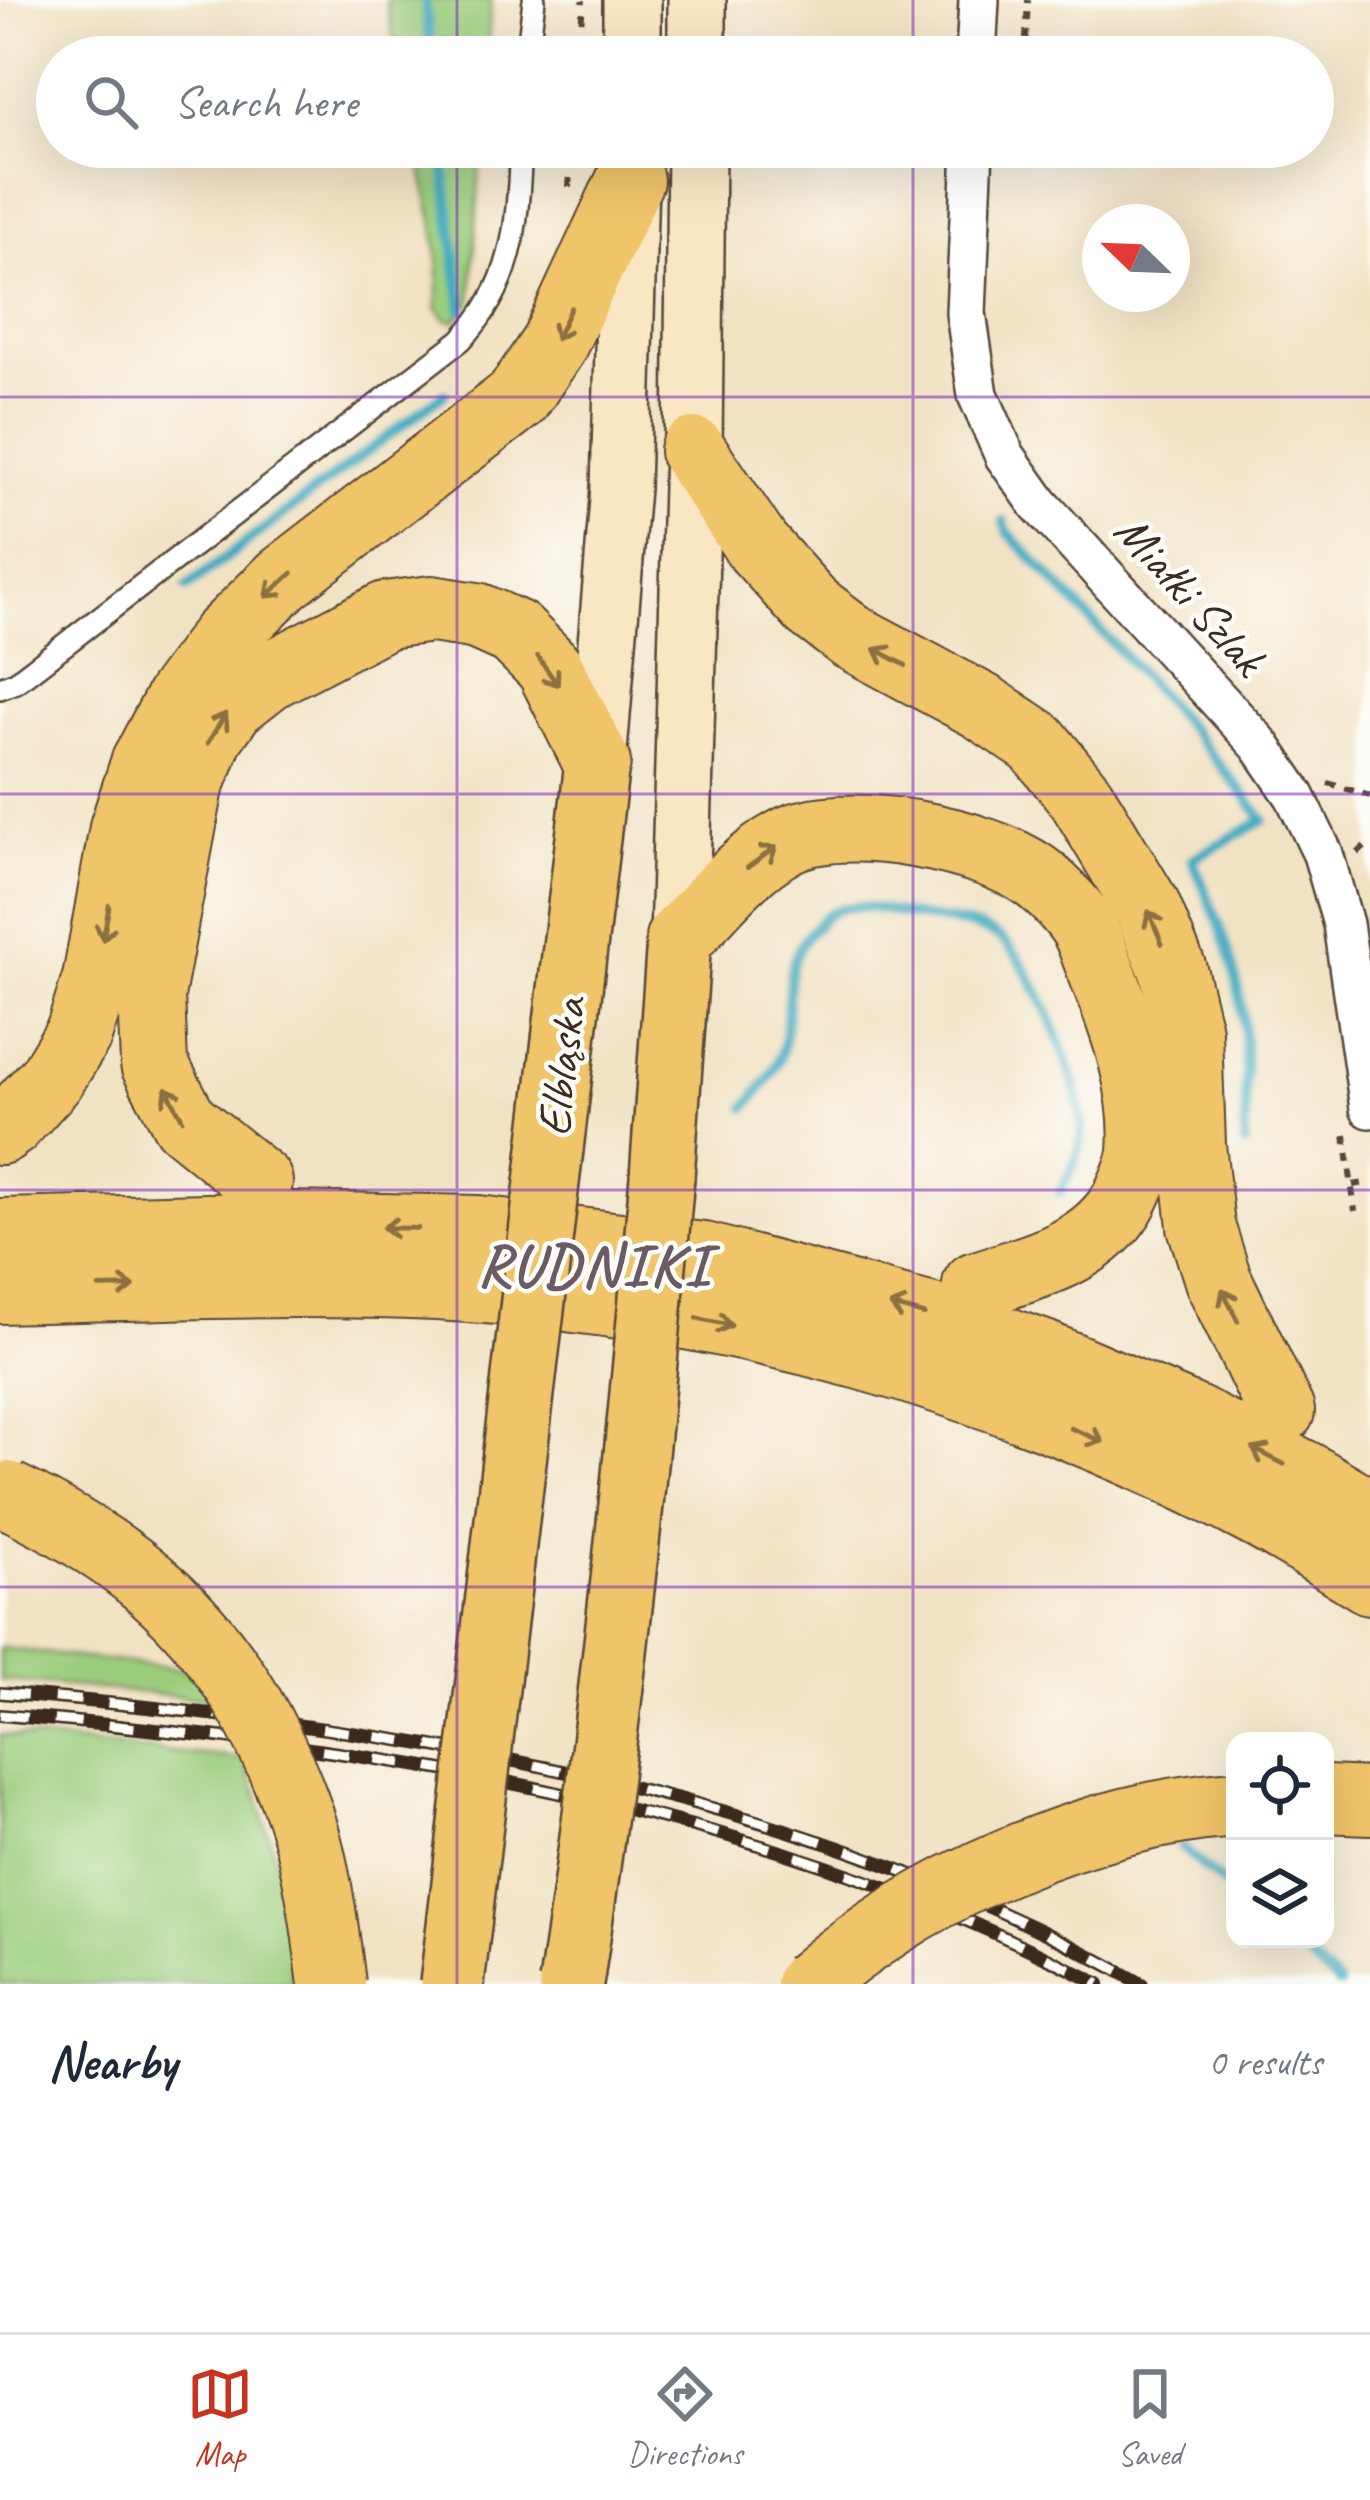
<!DOCTYPE html>
<meta charset="utf-8">
<style>
body{margin:0;font-family:Caveat,sans-serif;background:#f6f6f7;color:#1f2937}
.controls{position:absolute;right:36px;bottom:36px;display:grid;overflow:hidden;border-radius:24px;box-shadow:0 12px 48px #0002}
.controls button{width:108px;height:108px;display:grid;place-items:center;padding:0;border:0;border-bottom:3px solid #e0e1e3;background:#fff;color:#1f2937;font:60px sans-serif}
.compass{position:absolute;left:1082px;top:204px;width:108px;height:108px;border-radius:50%;background:#fff;box-shadow:0 12px 48px #0002;rotate:293deg}
.list{margin:0;padding:0;list-style:none}
h2{display:flex;justify-content:space-between;align-items:center;height:156px;margin:0;padding:0 48px;font-size:51px}
h2 small{font-size:39px;font-weight:400;color:#747a83}
.icon{flex:none;width:66px;height:66px;fill:none;stroke:currentColor;stroke-width:2;stroke-linecap:round;stroke-linejoin:round}
.map{position:relative;flex:none;width:1370px;height:1984px;overflow:hidden}
.search{position:absolute;background:#fff;box-shadow:0 12px 48px #0002;left:36px;right:36px;top:36px;height:132px;display:flex;align-items:center;gap:30px;box-sizing:border-box;padding:0 42px;border-radius:66px;color:#747a83;font-size:45px}
.sheet{height:348px;background:#fff}
nav{display:flex;justify-content:space-around;align-items:center;box-sizing:border-box;height:168px;border-top:3px solid #e0e1e3;background:#fff;font-size:33px;color:#747a83}
nav a{display:grid;justify-items:center;gap:6px}
nav .on{color:#c8321e}
.map>svg:first-child{display:block}
.green{fill:#9bcd7d;stroke:#6b7c4e;stroke-width:3}
.lines{fill:none;stroke-linecap:round;stroke-linejoin:round}
.stream{stroke:#3faabf;stroke-width:10}
.lane-casing{stroke:#564637;stroke-width:26}
.street-casing{stroke:#564637;stroke-width:44}
.secondary-casing{stroke:#564637;stroke-width:62}
.primary-casing{stroke:#564637;stroke-width:68}
.highway-casing{stroke:#564637;stroke-width:70}
.path{stroke:#564637;stroke-width:6;stroke-dasharray:9 9;stroke-linecap:butt}
.lane{stroke:#fff;stroke-width:21}
.street{stroke:#fff;stroke-width:39}
.secondary{stroke:#f9e7c3;stroke-width:57}
.primary{stroke:#f0c469;stroke-width:63}
.highway{stroke:#f0c469;stroke-width:66}
.rail-casing{stroke:#3b2a1e;stroke-width:14}
.rail{stroke:#fdfcf7;stroke-width:9;stroke-dasharray:27;stroke-linecap:butt}
.primary-bridge-casing{stroke:#564637;stroke-width:68;stroke-linecap:butt}
.highway-bridge-casing{stroke:#564637;stroke-width:70;stroke-linecap:butt}
.primary-bridge{stroke:#f0c469;stroke-width:63}
.highway-bridge{stroke:#f0c469;stroke-width:66}
.oneway{stroke:#8c6f40}
.grid{fill:none;stroke:#7b2cbf;stroke-width:3;stroke-opacity:0.55}
.labels{text-anchor:middle;dominant-baseline:central;stroke-width:9;stroke-linejoin:round;paint-order:stroke}
.street-label{font-size:48px;fill:#3b2a1e;stroke:#fdfcf7}
.district-label{font-size:60px;font-weight:bold;letter-spacing:3px;fill:#6a5b65;stroke:#fdfcf7}
</style>
<div class="map">
<svg width="1370" height="1984" viewBox="0 0 1370 1984">
<rect width="100%" height="100%" fill="#fdfcf7"/>
<filter id="ink" filterUnits="userSpaceOnUse"><feTurbulence type="fractalNoise" baseFrequency=".00833" numOctaves="2"/><feDisplacementMap in="SourceGraphic" scale="24" xChannelSelector="R" yChannelSelector="G"/><feConvolveMatrix kernelMatrix="1 2 1 2 8 2 1 2 1" color-interpolation-filters="sRGB"/></filter>
<filter id="wash" filterUnits="userSpaceOnUse"><feTurbulence type="fractalNoise" baseFrequency=".004" numOctaves="4" result="noise"/><feDisplacementMap in="SourceGraphic" scale="48" xChannelSelector="R" yChannelSelector="G"/><feGaussianBlur stdDeviation="2.7" result="paint"/><feColorMatrix in="noise" values="0 0 0 0 0 0 0 0 0 0 0 0 0 0 0 0 0 1.4 0 .05"/><feComposite in="paint" operator="in"/></filter>
<g filter="url(#wash)">
<rect width="100%" height="100%" fill="#f1e2c4"/>
<!-- green -->
<g class="green">
<path d="M386,0H491L487,57H398Z"/>
<path d="M417,147H481L471,302L455,321L445,319L437,307L439,270L434,225Z"/>
<path d="M0,1648L196,1671L212,1699L0,1680Z"/>
<path d="M0,1735L243,1759L256,1790L290,1914L292,1984H0Z"/>
</g>
<g class="lines">
<!-- stream -->
<g class="stream">
<path d="M425,0L431,57"/>
<path d="M442,147L462,310"/>
<path d="M1004,522L1007,531C1096,625 1185,718 1264,820L1192,859C1209,900 1228,940 1237,983C1249,1035 1245,1091 1245,1144"/>
<path d="M187,587L444,394"/>
<path d="M746,1108C761,1088 778,1071 783,1046C794,1000 778,963 815,927C819,923 823,917 828,914C852,900 883,910 908,915C937,920 971,922 997,936C1032,955 1086,1094 1082,1133C1080,1156 1071,1172 1060,1192"/>
<path d="M1181,1847L1235,1894"/>
<path d="M1287,1939L1339,1984"/>
</g>
</g>
</g>
<g filter="url(#ink)">
<g class="lines">
<defs>
<g id="lane">
<path d="M527,57L534,0"/>
<path d="M0,688L16,682L461,340C516,283 517,222 521,147"/>
</g>
<g id="street">
<path d="M976,57L979,0"/>
<path d="M973,147L966,313L978,395L1005,456L1039,504L1260,745L1295,796L1323,854L1343,924L1370,1108"/>
</g>
<g id="secondary">
<path d="M632,57V0"/>
<path d="M697,57V0"/>
<path d="M597,763L620,488L630,147"/>
<path d="M679,939L693,451L696,147"/>
</g>
<g id="primary">
<path d="M551,1149L597,763"/>
<path d="M662,1177L679,939"/>
</g>
<g id="highway">
<path d="M693,451L757,546L811,606L852,637L983,707L1037,743L1081,797L1147,907L1173,970L1188,1031L1192,1145L1201,1226L1218,1280L1281,1411"/>
<path d="M679,939C712,905 743,864 786,841C842,811 990,840 1039,879C1053,890 1072,910 1082,925C1090,937 1094,954 1100,967C1123,1026 1147,1088 1142,1152C1141,1165 1126,1200 1118,1210C1085,1256 1027,1269 976,1285"/>
<path d="M0,1131L10,1124L51,1079L79,1033L96,979L123,828L144,764L180,696L223,638L283,579L518,398L554,344L630,180"/>
<path d="M259,1182L185,1122L154,1064L151,995L190,787L210,736L232,705L269,676L386,615L432,609L477,616L515,633L549,667L597,763"/>
<path d="M0,1232L290,1225L478,1229L704,1256L962,1325L1041,1353L1193,1418L1304,1474L1370,1513"/>
<path d="M0,1290C145,1287 291,1280 436,1287C722,1301 1008,1381 1261,1516C1298,1536 1334,1559 1370,1581"/>
<path d="M1325,1799L1370,1801"/>
</g>
</defs>
<!-- lane casing -->
<use href="#lane" class="lane-casing"/>
<!-- street casing -->
<use href="#street" class="street-casing"/>
<!-- secondary casing -->
<use href="#secondary" class="secondary-casing"/>
<!-- primary casing -->
<use href="#primary" class="primary-casing"/>
<!-- highway casing -->
<use href="#highway" class="highway-casing"/>
<!-- path -->
<g class="path">
<path d="M579,57L583,0"/>
<path d="M1025,57L1028,0"/>
<path d="M569,187L572,147"/>
<path d="M1328,783L1370,796"/>
<path d="M1358,853L1370,842"/>
<path d="M1345,1135L1355,1211"/>
<path d="M1353,1185L1370,1182"/>
</g>
<!-- lane -->
<use href="#lane" class="lane"/>
<!-- street -->
<use href="#street" class="street"/>
<!-- secondary -->
<use href="#secondary" class="secondary"/>
<!-- primary -->
<use href="#primary" class="primary"/>
<!-- highway -->
<use href="#highway" class="highway"/>
<defs>
<g id="rail">
<path d="M0,1693C394,1727 793,1785 1142,1984"/>
<path d="M0,1715C377,1747 760,1804 1099,1984"/>
</g>
</defs>
<!-- rail casing -->
<use href="#rail" class="rail-casing"/>
<!-- rail -->
<use href="#rail" class="rail"/>
<defs>
<g id="primary-bridge">
<path d="M452,1984L551,1149"/>
<path d="M571,1984C612,1716 638,1447 662,1177"/>
</g>
<g id="highway-bridge">
<path d="M8,1495C132,1554 216,1625 274,1752C287,1780 299,1809 307,1838C320,1886 326,1936 332,1984"/>
<path d="M809,1984C923,1886 1085,1815 1235,1804"/>
</g>
</defs>
<!-- primary-bridge casing -->
<use href="#primary-bridge" class="primary-bridge-casing"/>
<!-- highway-bridge casing -->
<use href="#highway-bridge" class="highway-bridge-casing"/>
<!-- primary-bridge -->
<use href="#primary-bridge" class="primary-bridge"/>
<!-- highway-bridge -->
<use href="#highway-bridge" class="highway-bridge"/>
</g>
<!-- one-way arrows -->
<defs><path id="oneway-shaft" d="M-6 0H5M1.5-3L5.5 0L1.5 3" fill="none" stroke-width="1.6" stroke-linecap="round" stroke-linejoin="round" transform="scale(3)"/></defs>
<g class="oneway">
<use href="#oneway-shaft" transform="translate(563 324) rotate(115)"/>
<use href="#oneway-shaft" transform="translate(279 585) rotate(138)"/>
<use href="#oneway-shaft" transform="translate(890 657) rotate(-152)"/>
<use href="#oneway-shaft" transform="translate(548 671) rotate(55)"/>
<use href="#oneway-shaft" transform="translate(217 728) rotate(-58)"/>
<use href="#oneway-shaft" transform="translate(762 857) rotate(-36)"/>
<use href="#oneway-shaft" transform="translate(106 923) rotate(100)"/>
<use href="#oneway-shaft" transform="translate(1155 927) rotate(-113)"/>
<use href="#oneway-shaft" transform="translate(174 1103) rotate(-118)"/>
<use href="#oneway-shaft" transform="translate(400 1228) rotate(-179)"/>
<use href="#oneway-shaft" transform="translate(117 1287) rotate(-1)"/>
<use href="#oneway-shaft" transform="translate(1230 1305) rotate(-116)"/>
<use href="#oneway-shaft" transform="translate(907 1310) rotate(-165)"/>
<use href="#oneway-shaft" transform="translate(715 1322) rotate(12)"/>
<use href="#oneway-shaft" transform="translate(1087 1435) rotate(23)"/>
<use href="#oneway-shaft" transform="translate(1268 1456) rotate(-153)"/>
</g>
</g>
<!-- grid -->
<path class="grid" d="M457,0V57M913,0V57M457,147V1984M913,147V1984M0,397H1370M0,794H1370M0,1190H1370M0,1587H1370"/>
<g class="labels">
<!-- street labels -->
<g class="street-label">
<text transform="translate(1190 594) rotate(48)">Miałki Szlak</text>
<text transform="translate(561 1067) rotate(-83)">Elbląska</text>
</g>
<!-- district labels -->
<g class="district-label">
<text x="594" y="1265">RUDNIKI</text>
</g>
</g>
</svg>
<div class="controls">
<button><svg class="icon" aria-label="locate" viewBox="0 0 24 24"><circle cx="12" cy="12" r="6"/><path d="M12 2v4M12 18v4M2 12h4M18 12h4"/></svg></button>
<button><svg class="icon" aria-label="layers" viewBox="0 0 24 24"><path d="M12 4l9 5-9 5-9-5zM3 14l9 5 9-5"/></svg></button>
</div>
<svg class="compass" viewBox="-18 -18 36 36"><path d="M0-13l5 13h-10z" fill="#e53935"/><path d="M0 13l5-13h-10z" fill="#747a83"/></svg>
<div class="search"><svg class="icon" aria-label="search" viewBox="0 0 24 24"><circle cx="10" cy="10" r="6"/><path d="M15 15l6 6"/></svg>Search here</div>
</div>
<section class="sheet">
<h2>Nearby<small>0 results</small></h2>
<ul class="list">
</ul>
</section>
<nav>
<a class="on"><svg class="icon" aria-label="map" viewBox="0 0 24 24"><path d="M3 6l6-2 6 2 6-2v14l-6 2-6-2-6 2zM9 4v14M15 6v14"/></svg>Map</a>
<a><svg class="icon" aria-label="directions" viewBox="0 0 24 24"><path d="M12 3l9 9-9 9-9-9zM9 14v-3h6M13 9l2 2-2 2"/></svg>Directions</a>
<a><svg class="icon" aria-label="saved" viewBox="0 0 24 24"><path d="M7 4h10v16l-5-4-5 4z"/></svg>Saved</a>
</nav>
